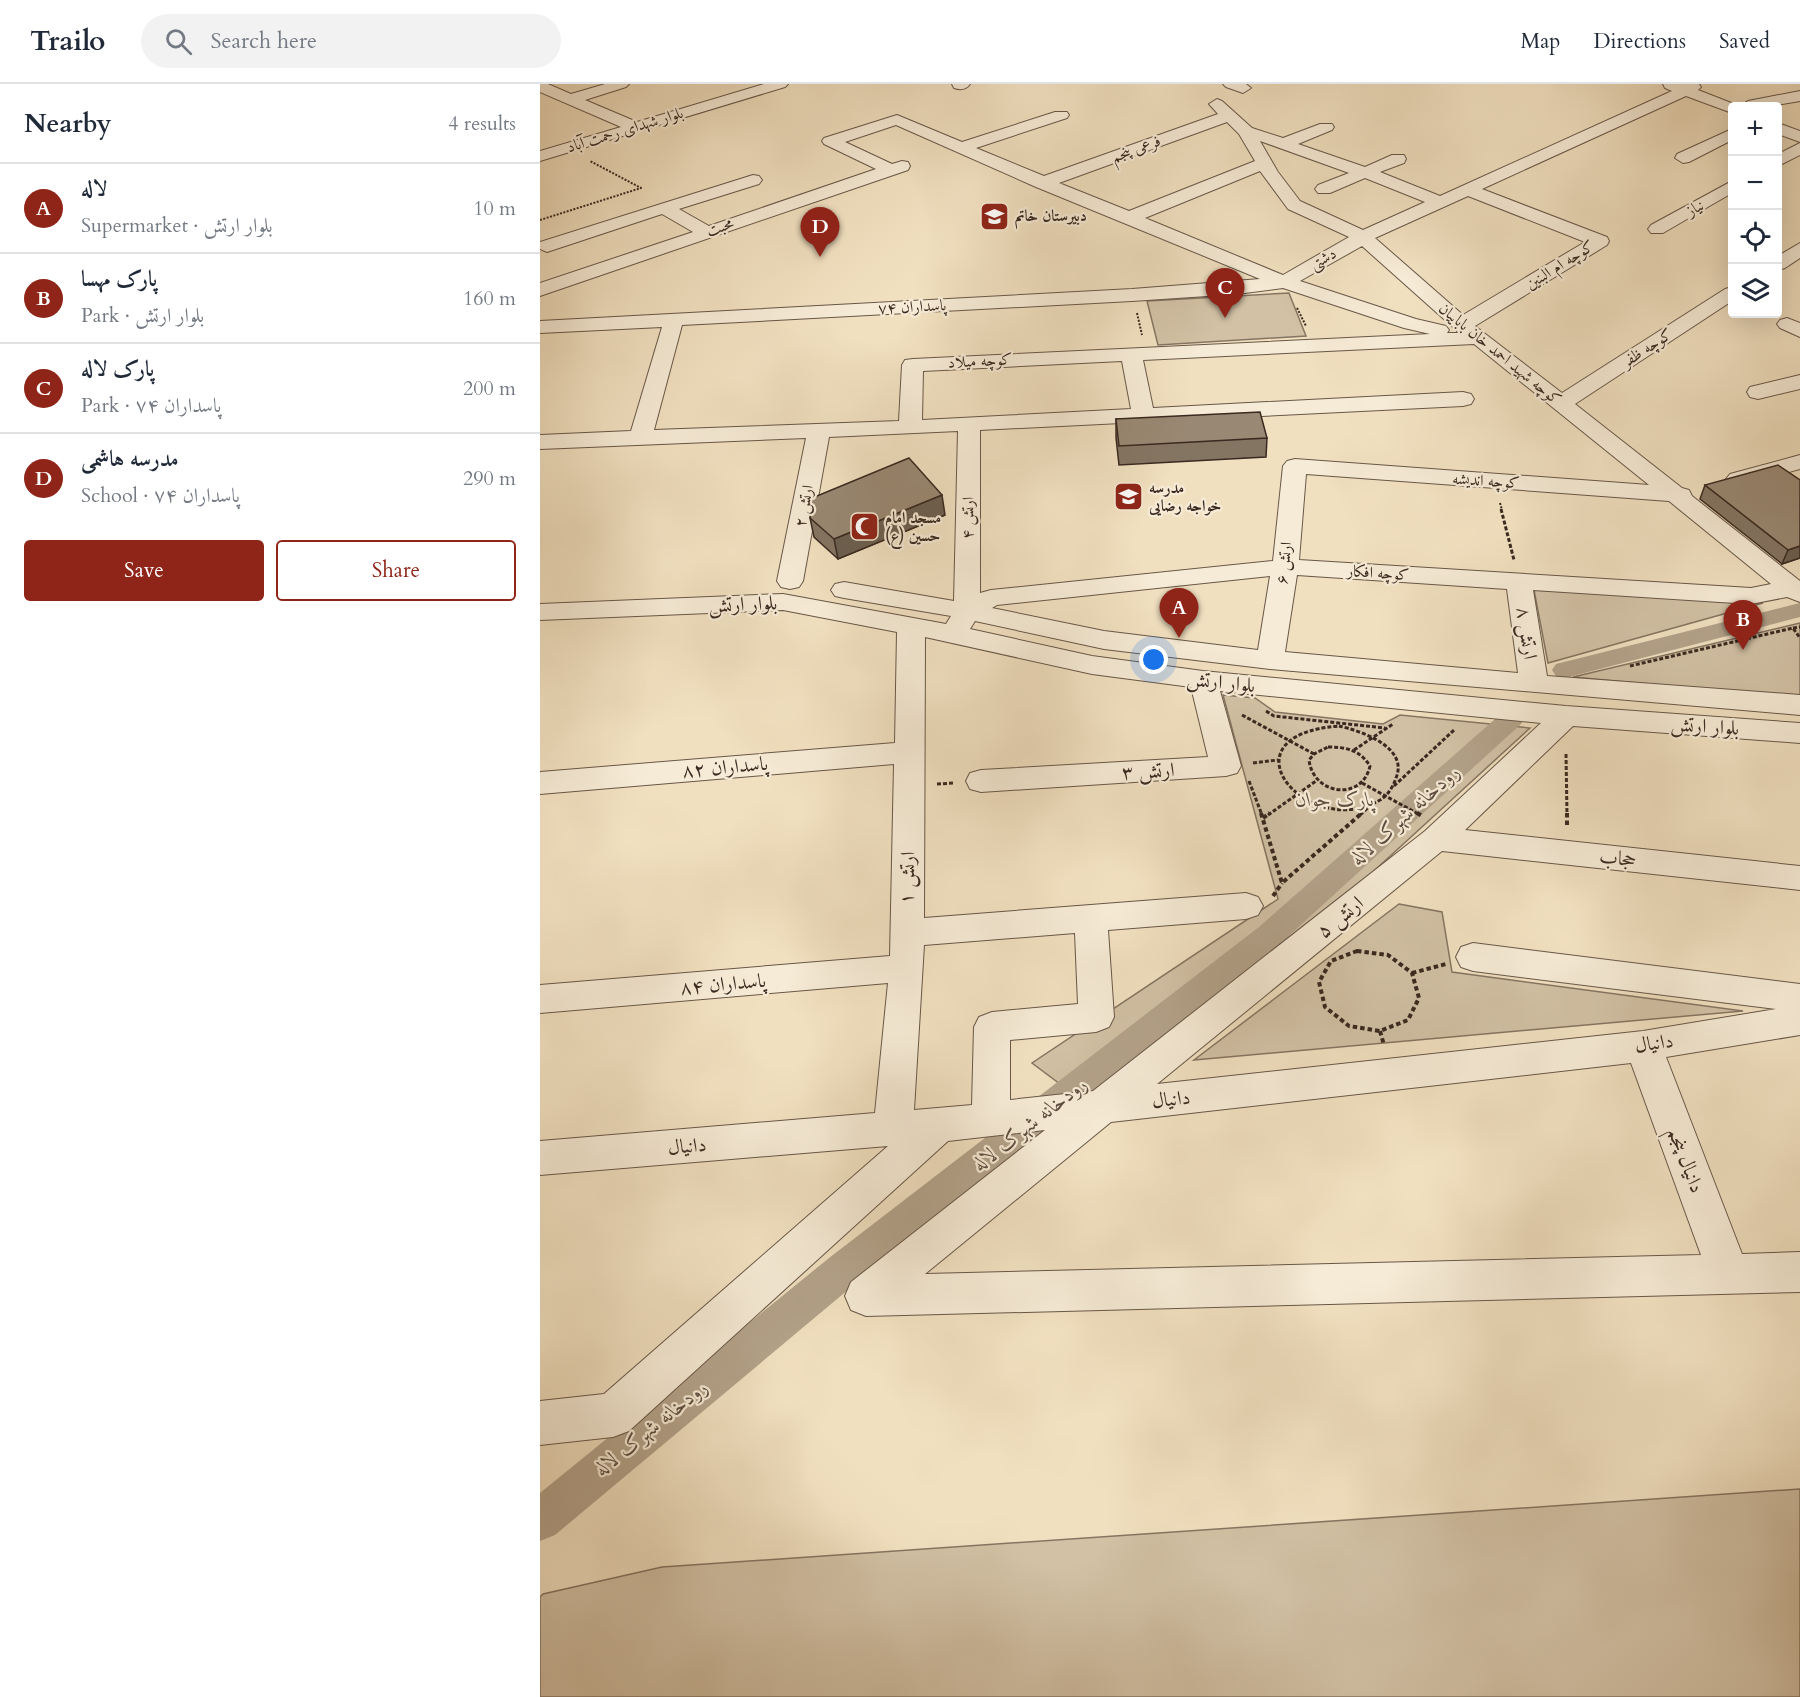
<!DOCTYPE html>
<meta charset="utf-8">
<style>
body{margin:0;font-family:Cardo,Amiri,serif;background:#f2f2f3;color:#1f2937}
.controls{position:absolute;right:18px;top:18px;display:grid;overflow:hidden;border-radius:6px;box-shadow:0 6px 24px #0002}
.controls button{width:54px;height:54px;display:grid;place-items:center;padding:0;border:0;border-bottom:2px solid #e0e1e3;background:#fff;color:#1f2937;font:30px sans-serif}
.you{position:absolute;left:614px;top:576px;width:21px;height:21px;margin:-15px;border:4px solid #fff;border-radius:50%;background:#1a73e8;box-shadow:0 0 0 9px #1a73e833}
.badge{display:grid;place-items:center;width:39px;height:39px;border-radius:50%;background:#8f2418;color:#fff;font-size:20px;font-weight:700}
.pin{position:absolute;translate:-50% -50px;filter:drop-shadow(0 2px 3px #0008)}
.pin::after{content:'';position:absolute;top:32px;width:21px;height:18px;background:inherit;clip-path:polygon(0 0,100% 0,50% 100%)}
.list{margin:0;padding:0;list-style:none}
h2{display:flex;justify-content:space-between;align-items:center;height:78px;margin:0;padding:0 24px;font-size:26px}
h2 small{font-size:20px;font-weight:400;color:#747a83}
.list li{display:grid;grid-template-columns:39px 1fr auto;gap:18px;align-items:center;box-sizing:border-box;height:90px;padding:0 24px;border-top:2px solid #e0e1e3}
.list b{display:block;font-size:22px;white-space:nowrap}
.list p{margin:0;font-size:20px;white-space:nowrap;color:#747a83}
.list em{font-size:20px;font-style:normal;color:#747a83}
.actions{display:flex;gap:12px;padding:18px 24px}
.actions a{flex:1;padding:14px 0;border:2px solid #8f2418;border-radius:6px;text-align:center;font-size:21px;color:#8f2418}
.actions .main{background:#8f2418;color:#fff}
.icon{flex:none;width:33px;height:33px;fill:none;stroke:currentColor;stroke-width:2;stroke-linecap:round;stroke-linejoin:round}
.map{position:relative;flex:none;width:1260px;height:1613px;overflow:hidden}
header{display:flex;align-items:center;gap:36px;box-sizing:border-box;height:84px;padding:0 30px;background:#fff;border-bottom:2px solid #e0e1e3}
header strong{font-size:28px}
nav{display:flex;gap:33px;margin-inline-start:auto;font-size:21px}
.search{width:420px;height:54px;background:#f2f2f3;display:flex;align-items:center;gap:15px;box-sizing:border-box;padding:0 21px;border-radius:33px;color:#747a83;font-size:22px}
main{display:flex}
aside{flex:1;background:#fff}
.map>svg:first-child{display:block}
.green{fill:#d2c1a5;stroke:#867562;stroke-width:1.5}
.lines{fill:none;stroke-linecap:round;stroke-linejoin:round}
.canal{fill:#b3a28a;fill-rule:evenodd}
.minor-casing{stroke:#685748;stroke-width:2}
.path-far2{stroke:#3a2920;stroke-width:2;stroke-dasharray:2 1.5;stroke-linecap:butt}
.path-far1{stroke:#3a2920;stroke-width:3;stroke-dasharray:4 2;stroke-linecap:butt}
.path{stroke:#3a2920;stroke-width:4;stroke-dasharray:4.5 3;stroke-linecap:butt}
.minor{fill:#f6ebd6;fill-rule:evenodd}
.wall{fill:#847563;stroke:#3a2920;stroke-width:1.5}
.shaded-wall{fill:#6b5f50;stroke:#3a2920;stroke-width:1.5}
.building{fill:#998873;stroke:#3a2920;stroke-width:1.5}
.labels{text-anchor:middle;dominant-baseline:central;stroke-width:4.5;stroke-linejoin:round;paint-order:stroke}
.far-street-label{font-size:16px;fill:#3a2920;stroke:#f6ebd6}
.far-poi-label{font-size:16px;font-weight:bold;fill:#3a2920;stroke:#f6ebd6;text-anchor:start}
.street-label{font-size:20px;fill:#3a2920;stroke:#f6ebd6}
.park-label{font-size:20px;font-style:italic;fill:#604f41;stroke:#f6ebd6}
.water-label{font-size:21px;font-style:italic;fill:#5e4d40;stroke:#f6ebd6}
</style>
<header>
<strong>Trailo</strong>
<div class="search"><svg class="icon" aria-label="search" viewBox="0 0 24 24"><circle cx="10" cy="10" r="6"/><path d="M15 15l6 6"/></svg>Search here</div>
<nav><a>Map</a><a>Directions</a><a>Saved</a></nav>
</header>
<main>
<aside>
<h2>Nearby<small>4 results</small></h2>
<ul class="list">
<li><span class="badge">A</span><div><b>لاله</b><p>Supermarket · بلوار ارتش</p></div><em>10 m</em></li>
<li><span class="badge">B</span><div><b>پارک مهسا</b><p>Park · بلوار ارتش</p></div><em>160 m</em></li>
<li><span class="badge">C</span><div><b>پارک لاله</b><p>Park · پاسداران ۷۴</p></div><em>200 m</em></li>
<li><span class="badge">D</span><div><b>مدرسه هاشمی</b><p>School · پاسداران ۷۴</p></div><em>290 m</em></li>
</ul>
<div class="actions"><a class="main">Save</a><a>Share</a></div>
</aside>
<div class="map">
<svg width="1260" height="1613" viewBox="0 0 1260 1613">
<rect width="100%" height="100%" fill="#f1e0c0"/>
<filter id="stains"><feTurbulence type="fractalNoise" baseFrequency=".00333" numOctaves="4"/><feColorMatrix values="0 0 0 0 .2 0 0 0 0 .09 0 0 0 0 .02 0 0 0 .5 -.17"/></filter>
<radialGradient id="worn" r=".72"><stop offset=".6" stop-color="#630" stop-opacity="0"/><stop offset="1" stop-color="#630" stop-opacity=".3"/></radialGradient>
<!-- green -->
<g class="green">
<path d="M749,209L766,252L618,261L607,217Z"/>
<path d="M994,506L1223,519L1008,579Z"/>
<path d="M1260,539V614L1033,593Z"/>
<path d="M683,611L715,614L735,628L843,640L860,631L990,644L764,851L565,997L520,1000L492,979L738,815Z"/>
<path d="M859,820L902,828L912,888L1203,927L654,976Z"/>
<path d="M1260,1405V1613H0V1513L3,1510L122,1483Z"/>
</g>
<g class="lines">
<!-- canal -->
<g class="canal">
<path d="M1260,519V533L1025,594L1016,592L1012,586L1016,580Z"/>
<path d="M972,625L981,628L985,634L981,640L741,859L315,1200L15,1451L0,1457V1409L289,1174L719,843L963,628Z"/>
</g>
<defs>
<g id="minor">
<path d="M0,0H8L31,10L65,0H89L86,3L45,16L97,38L224,0H248L245,3L0,77V67L81,43L0,8Z"/>
<path d="M412,0H430C426,6 420,6 414,4Z"/>
<path d="M683,0H706L711,4L703,9L686,3Z"/>
<path d="M1123,0H1159L1161,3L1158,6L1199,22H1192V29L1146,12L942,105L1067,153L1069,157L1067,161L935,242L1022,309L1185,205L1192,203V217L1035,320L1142,404L1149,406L1152,412L1260,497V518L1247,513L1211,520L993,506L1007,592L1260,611V631L730,585L564,565L435,537L430,545L552,572L663,587L1026,622L1260,639V659L1033,642L925,746L1260,782V806L902,767L617,1000L1103,947L1236,925L933,887L921,883L916,873L921,863L933,859L1260,900V951L1126,973L1202,1170L1260,1168V1208L326,1232L311,1226L305,1212L311,1198L505,1046L408,1057L89,1347L73,1353L0,1361V1317L64,1310L348,1062L0,1091V1057L335,1029L348,899L0,929V901L350,872L354,680L0,710V688L355,659L357,548L243,526L0,536V520L243,510L406,540L411,532L304,514L295,512L291,506L295,500L304,498L414,517L418,347L289,353L263,497L259,503L250,505L241,503L237,497L266,354L0,365V351L91,347L122,243L0,249V237L592,205L720,195L496,103L356,41L305,58L352,80L362,77L368,78L370,82L368,86L0,212V199L153,148L122,130L7,168L0,165V158L213,91L219,92L222,96L219,100L139,125L169,142L336,85L284,60L282,57L284,54L357,31L422,58L515,28H527L529,31L527,34L436,64L504,92L678,30L669,20L677,15L682,17L712,44L743,54L780,40H792L794,43L792,46L758,60L825,83L852,71H864L866,75L864,79L840,88L900,112L1132,7L1125,4ZM687,38L699,50L715,77L589,127L519,99ZM720,57L809,89L778,101L775,105L778,109H790L825,94L885,118L823,146L760,117L738,88ZM720,87L748,125L809,153L743,191L605,134ZM928,112L1045,158L923,231L835,154ZM822,162L915,245L919,249H907L909,246L906,242L876,235L760,197ZM743,204L864,244L890,250L373,275L365,276L362,281L359,337L114,346L142,241L592,217L697,210ZM934,260L1109,401L755,375L747,377L743,382L733,477L451,506L440,509V346L923,322L931,320L934,315L931,310L923,308L613,324L603,276ZM582,277L591,325L382,336L383,287ZM766,390L1129,417L1231,500L1211,504L759,476ZM757,491L967,505L978,589L745,568ZM730,492L718,566L564,547L452,524L457,521ZM385,553L552,590L651,603L668,673L441,686L430,689L426,697L430,705L441,708L686,692L697,689L701,682L680,607L1001,639L885,747L553,1007L470,1016V956L556,948L569,943L574,933L568,846L706,835L718,831L723,822L718,813L706,809L384,834ZM535,849L538,920L452,928L439,933L434,943L432,1021L374,1026L384,861ZM1091,979L1161,1171L385,1190L571,1038Z"/>
<path d="M1260,7V17L1230,22H1200L1208,17Z"/>
<path d="M1238,39L1260,47V58L1238,50Z"/>
<path d="M1192,45V56L1149,78L1143,79L1135,74L1137,70Z"/>
<path d="M1260,59V71L1238,82V70Z"/>
<path d="M1192,97V109L1123,149H1111L1108,145L1111,141Z"/>
<path d="M1260,159V174L1245,184L1238,186V172Z"/>
<path d="M1247,234L1260,239V253L1240,244L1237,240L1240,236Z"/>
<path d="M1260,291V305L1218,315L1210,313L1207,308L1210,303Z"/>
<path d="M1260,371V385L1198,402L1190,400L1186,395L1190,390Z"/>
</g>
</defs>
<!-- minor casing -->
<use href="#minor" class="minor-casing"/>
<!-- path-far2 -->
<g class="path-far2">
<path d="M0,136L101,104L50,77"/>
<path d="M757,224L766,242"/>
<path d="M597,229L602,251"/>
<path d="M960,419L962,426"/>
</g>
<!-- path-far1 -->
<g class="path-far1">
<path d="M961,425L974,476"/>
<path d="M1253,544L1260,543"/>
<path d="M1090,582L1253,544L1260,554"/>
<path d="M726,627L734,632L845,644"/>
<path d="M702,631L774,670"/>
<path d="M799,642C821,647 869,663 856,694C853,703 848,711 840,716C767,758 677,651 799,642Z"/>
<path d="M788,663C806,663 820,666 830,682C822,718 773,711 769,676L774,670Z"/>
<path d="M814,666L853,640"/>
<path d="M1026,670L1027,731"/>
<path d="M713,679L738,676"/>
<path d="M709,697L722,731"/>
<path d="M822,699L880,731"/>
<path d="M397,700L414,699"/>
<path d="M854,702L914,646"/>
<path d="M728,731L776,697"/>
<path d="M820,731L832,720"/>
</g>
<!-- path -->
<g class="path">
<path d="M721,729L742,799L822,729"/>
<path d="M877,729L882,732"/>
<path d="M1027,729V744"/>
<path d="M723,734L730,729"/>
<path d="M733,812L742,799"/>
<path d="M817,867L848,871L872,889L879,914L868,936L840,947L809,942L785,923L779,898L791,877Z"/>
<path d="M872,889L906,880"/>
<path d="M840,947L844,961"/>
</g>
<!-- minor -->
<use href="#minor" class="minor"/>
</g>
<!-- wall -->
<g class="wall">
<path d="M576,335L727,354L726,373L579,381L576,354Z"/>
<path d="M1165,401L1260,474L1242,480L1160,415Z"/>
<path d="M405,431L298,475L274,453L270,434Z"/>
</g>
<!-- shaded-wall -->
<g class="shaded-wall">
<path d="M402,411L405,431L298,475L294,455Z"/>
<path d="M1260,462V474L1242,480L1248,466Z"/>
</g>
<!-- building -->
<g class="building">
<path d="M720,328L727,354L579,362L576,335Z"/>
<path d="M369,374L402,411L294,455L270,434L272,414Z"/>
<path d="M1238,381L1260,396V462L1248,466L1165,401Z"/>
</g>
<!-- icons -->
<defs>
<symbol id="school-square" viewBox="-11 -11 22 22"><rect x="-9" y="-9" width="18" height="18" rx="4" fill="#8f2418" stroke="#f6ebd6"/><path d="M0-5L7-2L0 1L-7-2ZM-4 1L0 2.5L4 1V4Q0 6-4 4Z" fill="#fff"/></symbol>
<symbol id="mosque-square" viewBox="-11 -11 22 22"><rect x="-9" y="-9" width="18" height="18" rx="4" fill="#8f2418" stroke="#f6ebd6"/><path d="M3.5-4.9A6 6 0 1 0 3.5 4.9A5 5 0 1 1 3.5-4.9Z" fill="#fff"/></symbol>
</defs>
<g fill-rule="evenodd">
<use href="#school-square" x="438" y="116" width="33" height="33"/>
<use href="#school-square" x="572" y="396" width="33" height="33"/>
<use href="#mosque-square" x="308" y="426" width="33" height="33"/>
</g>
<g class="labels">
<!-- far-street labels -->
<g class="far-street-label">
<text transform="translate(85 46) rotate(-17)">بلوار شهدای رحمت آباد</text>
<text transform="translate(596 65) rotate(-20)">فرعی پنجم</text>
<text transform="translate(1155 124) rotate(-29)">نیاز</text>
<text transform="translate(180 143) rotate(-19)">محبت</text>
<text transform="translate(783 175) rotate(-30)">دشتی</text>
<text transform="translate(1020 181) rotate(-32)">کوچه ام البنین</text>
<text transform="translate(372 223) rotate(-3)">پاسداران ۷۴</text>
<text transform="translate(1107 264) rotate(-33)">کوچه ظفر</text>
<text transform="translate(960 270) rotate(39)">کوچه شهید احمد خان باباییان</text>
<text transform="translate(440 277) rotate(-3)">کوچه میلاد</text>
<text transform="translate(946 397) rotate(4)">کوچه اندیشه</text>
<text transform="translate(264 422) rotate(-79)">ارتش ۲</text>
<text transform="translate(428 434) rotate(-89)">ارتش ۴</text>
<text transform="translate(744 479) rotate(-83)">ارتش ۶</text>
<text transform="translate(838 489) rotate(4)">کوچه افکار</text>
</g>
<!-- far-poi labels -->
<g class="far-poi-label">
<text x="475" y="132">دبیرستان خاتم</text>
<text x="609" y="404">مدرسه<tspan x="609" dy="18">خواجه رضایی</tspan></text>
<text x="345" y="434">مسجد امام<tspan x="345" dy="18">حسین (ع)</tspan></text>
</g>
<!-- street labels -->
<g class="street-label">
<text transform="translate(203 520) rotate(-2)">بلوار ارتش</text>
<text transform="translate(987 549) rotate(82)">ارتش ۸</text>
<text transform="translate(681 598) rotate(6)">بلوار ارتش</text>
<text transform="translate(1165 642) rotate(4)">بلوار ارتش</text>
<text transform="translate(185 683) rotate(-5)">پاسداران ۸۲</text>
<text transform="translate(608 687) rotate(-3)">ارتش ۳</text>
<text transform="translate(1078 774) rotate(6)">حجاب</text>
<text transform="translate(367 794) rotate(-88)">ارتش ۱</text>
<text transform="translate(800 833) rotate(-39)">ارتش ۵</text>
<text transform="translate(183 900) rotate(-5)">پاسداران ۸۴</text>
<text transform="translate(1114 959) rotate(-8)">دانیال</text>
<text transform="translate(631 1015) rotate(-6)">دانیال</text>
<text transform="translate(147 1062) rotate(-5)">دانیال</text>
<text transform="translate(1146 1076) rotate(69)">دانیال پنجم</text>
</g>
<!-- park labels -->
<g class="park-label">
<text x="795" y="715">پارک جوان</text>
</g>
<!-- water labels -->
<g class="water-label">
<text transform="translate(865 731) rotate(-42)">رودخانه شهرک لاله</text>
<text transform="translate(490 1040) rotate(-38)">رودخانه شهرک لاله</text>
<text transform="translate(111 1344) rotate(-39)">رودخانه شهرک لاله</text>
</g>
</g>
<rect width="100%" height="100%" filter="url(#stains)"/>
<rect width="100%" height="100%" fill="url(#worn)"/>
</svg>
<div class="controls">
<button>+</button>
<button>−</button>
<button><svg class="icon" aria-label="locate" viewBox="0 0 24 24"><circle cx="12" cy="12" r="6"/><path d="M12 2v4M12 18v4M2 12h4M18 12h4"/></svg></button>
<button><svg class="icon" aria-label="layers" viewBox="0 0 24 24"><path d="M12 4l9 5-9 5-9-5zM3 14l9 5 9-5"/></svg></button>
</div>
<div class="you"></div>
<div class="pin badge" style="left:639px;top:554px">A</div>
<div class="pin badge" style="left:1203px;top:566px">B</div>
<div class="pin badge" style="left:685px;top:234px">C</div>
<div class="pin badge" style="left:280px;top:173px">D</div>
</div>
</main>
